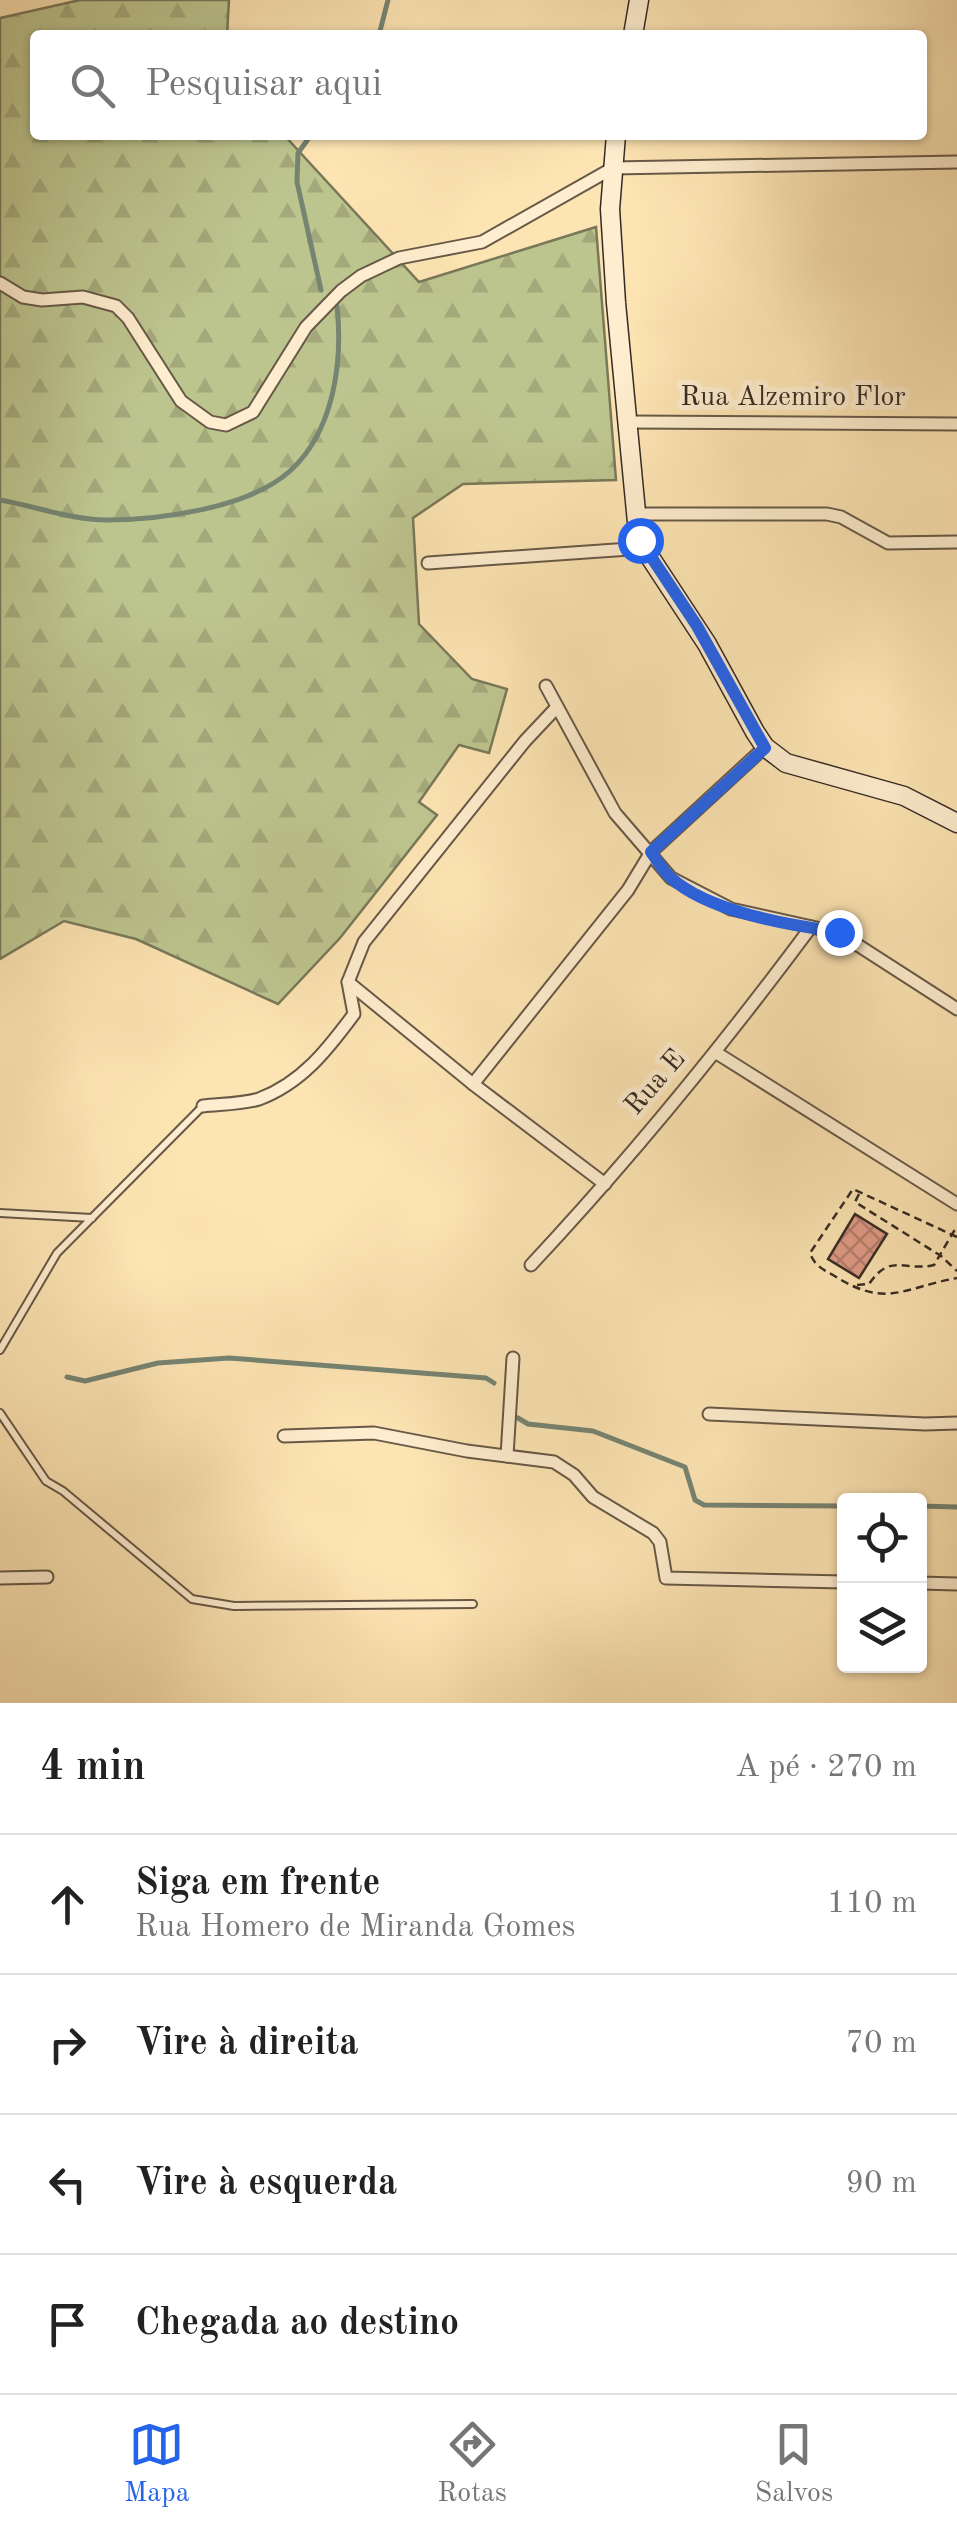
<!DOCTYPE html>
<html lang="pt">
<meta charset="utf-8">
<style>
body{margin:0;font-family:"Old Standard TT",serif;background:#f6f6f6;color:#222}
.controls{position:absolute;right:30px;bottom:30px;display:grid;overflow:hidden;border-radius:10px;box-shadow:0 2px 8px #0004}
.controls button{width:90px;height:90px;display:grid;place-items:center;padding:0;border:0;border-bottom:2px solid #e0e0e0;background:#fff;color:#222;font:50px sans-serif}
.stop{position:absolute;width:30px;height:30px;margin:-22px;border:8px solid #2563eb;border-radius:50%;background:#fff}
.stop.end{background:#2563eb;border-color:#fff;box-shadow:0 2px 10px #0008}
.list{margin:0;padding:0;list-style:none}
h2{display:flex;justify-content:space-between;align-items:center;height:130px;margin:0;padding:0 40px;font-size:42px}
h2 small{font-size:32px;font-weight:400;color:#767676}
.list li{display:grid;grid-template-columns:65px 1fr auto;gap:30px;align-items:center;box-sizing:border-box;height:140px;padding:0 40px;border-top:2px solid #e0e0e0}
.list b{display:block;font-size:38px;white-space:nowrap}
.list p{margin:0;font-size:32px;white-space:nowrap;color:#767676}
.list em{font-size:32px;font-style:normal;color:#767676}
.icon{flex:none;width:55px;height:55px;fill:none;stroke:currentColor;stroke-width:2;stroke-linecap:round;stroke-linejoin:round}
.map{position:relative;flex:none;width:957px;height:1703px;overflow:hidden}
.search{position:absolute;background:#fff;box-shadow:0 2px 8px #0004;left:30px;right:30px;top:30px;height:110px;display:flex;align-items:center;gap:25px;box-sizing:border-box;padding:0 35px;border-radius:10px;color:#767676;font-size:38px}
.sheet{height:690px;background:#fff}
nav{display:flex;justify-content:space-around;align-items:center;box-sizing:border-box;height:140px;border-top:2px solid #e0e0e0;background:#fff;font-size:28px;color:#767676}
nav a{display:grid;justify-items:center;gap:5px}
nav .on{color:#2563eb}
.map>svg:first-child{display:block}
.forest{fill:url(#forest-firs);stroke:#797859;stroke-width:2.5}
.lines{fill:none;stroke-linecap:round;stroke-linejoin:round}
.stream{stroke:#768472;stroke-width:5}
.building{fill:url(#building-cross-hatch);stroke:#352b23;stroke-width:2.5}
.lane-casing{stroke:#675947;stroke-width:10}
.street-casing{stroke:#675947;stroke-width:15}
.secondary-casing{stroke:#352b23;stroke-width:21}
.path{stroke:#352b23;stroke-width:2.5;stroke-dasharray:8 5;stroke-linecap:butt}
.lane{stroke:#feedce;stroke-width:6}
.street{stroke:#feedce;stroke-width:11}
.secondary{stroke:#feedce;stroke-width:18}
.route{stroke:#2563eb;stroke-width:12}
.labels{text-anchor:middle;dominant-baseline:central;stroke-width:10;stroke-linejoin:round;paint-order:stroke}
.street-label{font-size:28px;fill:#352b23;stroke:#feedce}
</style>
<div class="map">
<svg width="957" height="1703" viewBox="0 0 957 1703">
<defs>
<pattern id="forest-firs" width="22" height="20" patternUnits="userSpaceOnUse" patternTransform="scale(2.5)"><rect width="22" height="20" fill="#bdc58f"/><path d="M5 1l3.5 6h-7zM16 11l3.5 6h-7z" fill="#a3a97b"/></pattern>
<pattern id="building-cross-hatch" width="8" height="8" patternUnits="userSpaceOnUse" patternTransform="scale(2.5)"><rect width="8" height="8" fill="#e09a86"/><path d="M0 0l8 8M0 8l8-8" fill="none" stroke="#b67e6d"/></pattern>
</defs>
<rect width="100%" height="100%" fill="#fde4b3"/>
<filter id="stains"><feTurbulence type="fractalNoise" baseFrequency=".002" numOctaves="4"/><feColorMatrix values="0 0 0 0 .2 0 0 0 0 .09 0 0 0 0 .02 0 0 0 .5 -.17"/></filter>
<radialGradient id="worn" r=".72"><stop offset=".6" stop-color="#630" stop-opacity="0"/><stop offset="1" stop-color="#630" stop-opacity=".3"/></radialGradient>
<!-- forest -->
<path class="forest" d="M80,0H229L227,35H35V135H284L419,282L596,227L616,480L463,484L413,518L419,624L472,679L507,689L489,753L459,745L419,802L437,815L340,938L278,1004L136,939L64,921L0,959V18Z"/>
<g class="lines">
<!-- stream -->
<g class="stream">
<path d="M379,35L388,0"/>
<path d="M311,135L298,153L297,182L321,290"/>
<path d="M0,500C34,506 72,520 106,520C160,520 249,508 290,471C334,431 343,362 337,306"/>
<path d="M67,1377L85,1381L158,1363L229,1358L486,1378L494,1383"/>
<path d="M518,1418L528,1424L593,1431L685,1467L695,1500L704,1505L844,1506"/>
<path d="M920,1506L957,1507"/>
</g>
</g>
<!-- building -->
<path class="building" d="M855,1214L887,1234L859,1278L828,1259Z"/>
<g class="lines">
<defs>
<g id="lane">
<path d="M0,1213L92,1218"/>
<path d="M0,1350L57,1253L202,1107"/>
<path d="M0,1413L46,1481L63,1491L192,1599L234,1606L473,1604"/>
</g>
<g id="street">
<path d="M0,283L23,297L42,300L83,297L116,306L128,318L181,401L210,422L226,425L253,412L306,327L341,291L361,276L399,258L482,242L613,168L957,162"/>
<path d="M629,422L957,424"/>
<path d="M634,514H827L841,517L888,543L957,542"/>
<path d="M428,563L644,548"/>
<path d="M546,686L615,813L671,878L731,909L839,933L957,1009"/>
<path d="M348,982L473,1084L605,1184"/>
<path d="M715,1052L957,1204"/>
<path d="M473,1084L628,890L651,852L765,747"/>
<path d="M203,1106C221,1104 242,1104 259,1099C302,1083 328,1049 354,1014L348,982L364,942L525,741L557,707"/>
<path d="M531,1265C631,1158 724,1044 811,927"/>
<path d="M709,1414L925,1424L957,1423"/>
<path d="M284,1436L374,1433L467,1451L554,1462L574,1475L593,1497L653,1533L660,1542L666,1578L844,1582"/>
<path d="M507,1456L513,1358"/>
<path d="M0,1578L47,1577"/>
<path d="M920,1583L957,1584"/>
</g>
<g id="secondary">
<path d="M633,35L639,0"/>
<path d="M616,135L610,209L616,303L638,533L644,548L707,644L755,732L765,747L786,763L904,796L957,823"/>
</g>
</defs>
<!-- lane casing -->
<use href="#lane" class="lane-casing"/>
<!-- street casing -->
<use href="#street" class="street-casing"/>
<!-- secondary casing -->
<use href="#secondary" class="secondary-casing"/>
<!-- path -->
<g class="path">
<path d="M859,1194L855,1202L941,1256L957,1271"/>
<path d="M957,1237L853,1189L810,1253C814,1265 822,1269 833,1275C886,1309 902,1288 957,1278"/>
<path d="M857,1285L869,1284C891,1252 904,1272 934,1265L957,1226"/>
</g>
<!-- lane -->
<use href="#lane" class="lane"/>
<!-- street -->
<use href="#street" class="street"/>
<!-- secondary -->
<use href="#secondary" class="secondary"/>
</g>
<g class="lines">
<!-- route -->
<path class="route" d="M640,540L697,626L765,748L651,852C657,860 663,871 670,877C708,912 789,925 839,932"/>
</g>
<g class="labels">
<!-- street labels -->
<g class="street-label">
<text x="793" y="398">Rua Alzemiro Flor</text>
<text transform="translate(656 1083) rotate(-49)">Rua E</text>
</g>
</g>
<rect width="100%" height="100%" filter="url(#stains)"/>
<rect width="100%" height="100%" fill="url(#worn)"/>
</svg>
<div class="controls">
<button><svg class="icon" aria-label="locate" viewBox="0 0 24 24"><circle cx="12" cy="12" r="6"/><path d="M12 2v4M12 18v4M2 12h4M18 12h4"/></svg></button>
<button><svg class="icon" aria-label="layers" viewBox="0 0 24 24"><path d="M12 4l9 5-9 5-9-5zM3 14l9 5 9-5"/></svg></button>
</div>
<div class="stop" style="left:640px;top:540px"></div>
<div class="stop end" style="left:839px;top:932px"></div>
<div class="search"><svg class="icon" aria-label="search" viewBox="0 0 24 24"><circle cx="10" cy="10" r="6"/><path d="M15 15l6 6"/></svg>Pesquisar aqui</div>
</div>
<section class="sheet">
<h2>4 min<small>A pé · 270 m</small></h2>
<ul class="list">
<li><svg class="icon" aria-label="ahead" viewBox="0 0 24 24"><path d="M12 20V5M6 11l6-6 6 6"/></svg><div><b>Siga em frente</b><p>Rua Homero de Miranda Gomes</p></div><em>110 m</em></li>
<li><svg class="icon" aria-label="right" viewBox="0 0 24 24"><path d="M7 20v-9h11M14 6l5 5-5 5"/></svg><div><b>Vire à direita</b></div><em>70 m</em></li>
<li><svg class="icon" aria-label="left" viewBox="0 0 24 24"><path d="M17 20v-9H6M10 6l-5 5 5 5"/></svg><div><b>Vire à esquerda</b></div><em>90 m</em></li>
<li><svg class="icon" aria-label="arrive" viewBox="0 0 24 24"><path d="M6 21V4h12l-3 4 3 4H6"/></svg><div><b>Chegada ao destino</b></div></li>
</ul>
</section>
<nav>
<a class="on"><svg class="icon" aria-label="map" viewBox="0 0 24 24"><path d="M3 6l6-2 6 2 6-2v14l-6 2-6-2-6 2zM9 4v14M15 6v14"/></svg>Mapa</a>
<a><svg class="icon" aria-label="directions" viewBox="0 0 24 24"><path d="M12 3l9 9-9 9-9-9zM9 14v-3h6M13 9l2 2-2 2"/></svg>Rotas</a>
<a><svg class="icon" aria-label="saved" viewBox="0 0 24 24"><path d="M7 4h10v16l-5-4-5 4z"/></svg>Salvos</a>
</nav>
